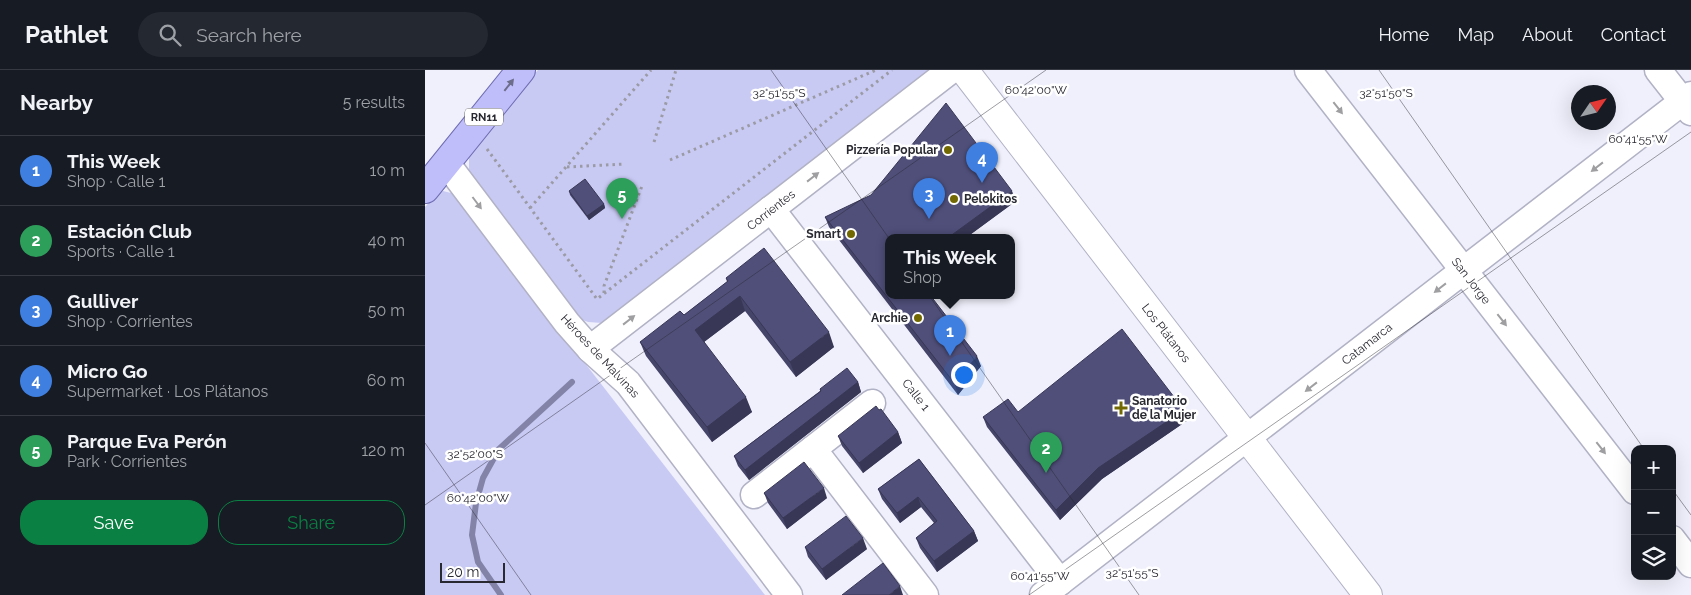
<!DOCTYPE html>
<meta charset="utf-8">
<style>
body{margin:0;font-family:Raleway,sans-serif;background:#242831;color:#f1f3f6}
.controls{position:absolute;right:15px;bottom:15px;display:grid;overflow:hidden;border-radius:10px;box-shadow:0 5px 20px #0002}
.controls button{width:45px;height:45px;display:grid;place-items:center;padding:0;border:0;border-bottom:1px solid #363941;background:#171b24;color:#f1f3f6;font:25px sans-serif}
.compass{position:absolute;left:1146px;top:15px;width:45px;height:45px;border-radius:50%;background:#171b24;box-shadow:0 5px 20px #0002;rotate:55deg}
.scale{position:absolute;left:15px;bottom:12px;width:65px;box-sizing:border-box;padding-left:5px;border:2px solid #292931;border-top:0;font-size:14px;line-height:18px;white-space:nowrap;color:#292931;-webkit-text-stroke:4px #fff;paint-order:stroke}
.you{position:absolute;left:538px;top:304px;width:18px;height:18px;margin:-12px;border:4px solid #fff;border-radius:50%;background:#1a73e8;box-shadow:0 0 0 8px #1a73e833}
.badge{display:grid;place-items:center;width:32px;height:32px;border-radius:50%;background:#0b8043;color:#fff;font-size:16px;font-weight:700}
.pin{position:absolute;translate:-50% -41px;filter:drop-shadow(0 1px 2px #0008)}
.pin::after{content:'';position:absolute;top:26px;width:18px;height:15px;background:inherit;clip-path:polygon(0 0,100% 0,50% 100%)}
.popup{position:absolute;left:460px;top:164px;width:130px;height:65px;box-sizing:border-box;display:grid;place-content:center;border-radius:10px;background:#171b24;filter:drop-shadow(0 1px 4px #0005);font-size:16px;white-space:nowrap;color:#9ea1a6}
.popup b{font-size:19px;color:#f1f3f6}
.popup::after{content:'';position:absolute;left:50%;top:100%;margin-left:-10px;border:10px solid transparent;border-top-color:#171b24}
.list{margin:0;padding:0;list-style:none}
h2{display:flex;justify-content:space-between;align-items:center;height:65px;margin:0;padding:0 20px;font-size:21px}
h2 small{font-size:16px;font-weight:400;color:#9ea1a6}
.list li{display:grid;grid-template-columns:32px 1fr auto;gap:15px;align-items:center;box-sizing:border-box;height:70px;padding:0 20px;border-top:1px solid #363941}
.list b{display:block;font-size:19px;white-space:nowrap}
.list p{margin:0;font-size:16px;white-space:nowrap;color:#9ea1a6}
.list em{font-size:16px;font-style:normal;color:#9ea1a6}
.actions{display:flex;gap:10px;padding:15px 20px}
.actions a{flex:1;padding:11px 0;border:1px solid #0b8043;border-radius:20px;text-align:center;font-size:18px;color:#0b8043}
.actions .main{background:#0b8043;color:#fff}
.icon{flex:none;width:28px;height:28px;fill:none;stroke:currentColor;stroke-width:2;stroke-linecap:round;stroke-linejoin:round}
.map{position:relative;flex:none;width:1266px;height:525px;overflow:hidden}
header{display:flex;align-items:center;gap:30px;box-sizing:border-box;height:70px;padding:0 25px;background:#171b24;border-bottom:1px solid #363941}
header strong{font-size:24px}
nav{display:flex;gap:28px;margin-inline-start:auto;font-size:18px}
.search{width:350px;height:45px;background:#242831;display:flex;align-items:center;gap:12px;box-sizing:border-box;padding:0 18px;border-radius:28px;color:#9ea1a6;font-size:19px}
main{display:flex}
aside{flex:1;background:#171b24}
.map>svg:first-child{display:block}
.green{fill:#c9caf4}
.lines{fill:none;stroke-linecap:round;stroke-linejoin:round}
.stream{stroke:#8283a7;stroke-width:6}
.street-casing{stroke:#b1b2c5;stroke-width:29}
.secondary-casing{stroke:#b1b2c5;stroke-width:30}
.primary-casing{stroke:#6f6db1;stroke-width:30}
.path{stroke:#9b9ba5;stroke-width:3;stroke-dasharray:2.5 4;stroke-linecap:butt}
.street{stroke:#fff;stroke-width:26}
.secondary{stroke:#fff;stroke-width:28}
.primary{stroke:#bfbdfa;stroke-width:28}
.wall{fill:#454469}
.shaded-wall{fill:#383755}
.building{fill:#504f7a;stroke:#383755}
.oneway{fill:#6c6c8b}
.oneway2{fill:#9f9fa2}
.ticks{fill:none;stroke:#292931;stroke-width:1;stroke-opacity:0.45}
.poi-dot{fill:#726902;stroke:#fff;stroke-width:2}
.labels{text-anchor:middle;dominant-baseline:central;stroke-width:5;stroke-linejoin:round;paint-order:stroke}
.shield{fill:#fff;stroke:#69696f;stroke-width:1}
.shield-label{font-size:11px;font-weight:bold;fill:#292931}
.poi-label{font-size:12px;font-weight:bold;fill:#292931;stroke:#fff;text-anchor:end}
.street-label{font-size:12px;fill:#292931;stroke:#fff}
.ticks-label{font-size:12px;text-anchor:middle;fill:#292931;stroke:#fff;stroke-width:5;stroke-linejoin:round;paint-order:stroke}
</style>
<header>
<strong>Pathlet</strong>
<div class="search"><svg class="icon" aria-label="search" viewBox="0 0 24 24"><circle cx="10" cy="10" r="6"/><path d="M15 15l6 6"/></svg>Search here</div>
<nav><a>Home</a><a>Map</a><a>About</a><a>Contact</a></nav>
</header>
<main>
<aside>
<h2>Nearby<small>5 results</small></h2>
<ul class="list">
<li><span class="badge" style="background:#3f7fe0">1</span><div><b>This Week</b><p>Shop · Calle 1</p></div><em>10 m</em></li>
<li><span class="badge" style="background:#2e9e5b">2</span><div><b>Estación Club</b><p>Sports · Calle 1</p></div><em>40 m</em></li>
<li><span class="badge" style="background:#3f7fe0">3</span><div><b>Gulliver</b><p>Shop · Corrientes</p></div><em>50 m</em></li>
<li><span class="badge" style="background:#3f7fe0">4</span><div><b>Micro Go</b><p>Supermarket · Los Plátanos</p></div><em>60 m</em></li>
<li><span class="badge" style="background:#2e9e5b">5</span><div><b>Parque Eva Perón</b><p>Park · Corrientes</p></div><em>120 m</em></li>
</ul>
<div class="actions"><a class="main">Save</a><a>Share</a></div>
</aside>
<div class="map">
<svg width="1266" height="525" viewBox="0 0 1266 525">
<rect width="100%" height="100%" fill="#f0f0fc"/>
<!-- green -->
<g class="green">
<path d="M113,0H506L177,253L163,252L152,248L44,104V80Z"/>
<path d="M18,121L26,123L34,131L340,525H0V137L12,124Z"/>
</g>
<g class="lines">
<!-- stream -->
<path class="stream" d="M76,525L53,492L47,465L51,433L58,408L74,379L147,312"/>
<defs>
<g id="street">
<path d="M883,0L1210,421"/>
<path d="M1233,0L1266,42"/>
<path d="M22,94L142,253L165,279L203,313L364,525"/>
<path d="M346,139L635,512"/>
<path d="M165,279L526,0"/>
<path d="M388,379L500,525"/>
<path d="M329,425L447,333"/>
<path d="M1247,469L1266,494"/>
<path d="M618,525L1266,25"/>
</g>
<path id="secondary" d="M539,0L943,525"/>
<path id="primary" d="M0,119L96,0"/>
</defs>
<!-- street casing -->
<use href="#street" class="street-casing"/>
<!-- secondary casing -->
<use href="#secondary" class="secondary-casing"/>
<!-- primary casing -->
<use href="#primary" class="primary-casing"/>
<!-- path -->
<g class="path">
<path d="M229,72L251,0"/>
<path d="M62,79L172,229L467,0"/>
<path d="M245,90L451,0"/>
<path d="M142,97L200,94"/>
<path d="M105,138L226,0"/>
<path d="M179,223V216L217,116"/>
</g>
<!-- street -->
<use href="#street" class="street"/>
<!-- secondary -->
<use href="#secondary" class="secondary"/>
<!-- primary -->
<use href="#primary" class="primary"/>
</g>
<!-- wall -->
<g class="wall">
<path d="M144,121L179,134L180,138L164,150L145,125Z"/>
<path d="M591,131L542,167H464V225L556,296L533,325L404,157L400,147Z"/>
<path d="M301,208L409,277L371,307L320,241L279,272L327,342L287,372L221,286L215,272L259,245L302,212Z"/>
<path d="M433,312L436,322L324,410L313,396L309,386L395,321V319Z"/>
<path d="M759,340L763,350L677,409L635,450L562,357L558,347L593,342Z"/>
<path d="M473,362L477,373L438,403L417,376L413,366Z"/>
<path d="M494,389L549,461L553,471L512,502L495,478L491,468L509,453L496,437L475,453L457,429L453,419Z"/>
<path d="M339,423L402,428L362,459L343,433Z"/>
<path d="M380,477L442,479L401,510L383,487Z"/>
</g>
<!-- shaded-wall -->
<g class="shaded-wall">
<path d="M587,121L591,131L542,167H524Z"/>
<path d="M179,134L180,138L164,150L162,146Z"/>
<path d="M315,226L320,241L275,275L270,260Z"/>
<path d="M404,262L409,277L371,307L365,292Z"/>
<path d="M552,286L556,296L533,325L530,314Z"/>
<path d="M433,312L436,322L324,410L320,400Z"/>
<path d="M321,327L327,342L287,372L282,357Z"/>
<path d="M759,340L763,350L677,409L635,450L631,440L673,398Z"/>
<path d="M473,362L477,373L438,403L434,393Z"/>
<path d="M399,418L402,428L362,459L358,448Z"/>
<path d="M493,427L496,437L475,453L472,443Z"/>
<path d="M549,461L553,471L512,502L509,491Z"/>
<path d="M438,468L442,479L401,510L397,499Z"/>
<path d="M475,516L478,525H464Z"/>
</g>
<!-- building -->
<g class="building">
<path d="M521,33L587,121L524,167H464V225H505L552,286L530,314L400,147L446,125Z"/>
<path d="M160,109L179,134L162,146L144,121Z"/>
<path d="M339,178L404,262L365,292L315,226L270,260L321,327L282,357L215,272L255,241L259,245L303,211L301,208Z"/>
<path d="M697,259L759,340L673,398L631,440L558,347L583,329L593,342Z"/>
<path d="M422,298L433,312L320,400L309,386L396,321L395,319Z"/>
<path d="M451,336L454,340L456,339L473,362L434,393L413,366Z"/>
<path d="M494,389L549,461L509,491L491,468L512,451L493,427L472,443L453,419Z"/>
<path d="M379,392L399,418L358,448L339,423Z"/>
<path d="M421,446L438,468L397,499L380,477Z"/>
<path d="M458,493L475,516L464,525H417Z"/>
</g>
<!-- one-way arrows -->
<defs><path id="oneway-solid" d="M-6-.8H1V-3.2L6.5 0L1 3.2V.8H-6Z" transform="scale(1.25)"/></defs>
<use class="oneway" href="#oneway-solid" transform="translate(84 15) rotate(-52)"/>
<g class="oneway2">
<use href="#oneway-solid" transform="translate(913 38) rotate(52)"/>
<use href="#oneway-solid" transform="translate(1172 97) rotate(142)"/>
<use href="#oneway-solid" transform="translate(388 107) rotate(-38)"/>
<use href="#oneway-solid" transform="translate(52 133) rotate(53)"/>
<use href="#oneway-solid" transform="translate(1015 218) rotate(142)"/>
<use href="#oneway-solid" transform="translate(204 250) rotate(-38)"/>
<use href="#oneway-solid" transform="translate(1077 250) rotate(52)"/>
<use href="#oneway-solid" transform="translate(886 317) rotate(142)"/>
<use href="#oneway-solid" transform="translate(1176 378) rotate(52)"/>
</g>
<!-- ticks -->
<path class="ticks" d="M346,0L714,525M954,0L1219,379M0,373L106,525M1247,419L1266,445M0,435L621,0M604,525L1266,62"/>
<!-- markers -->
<g class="poi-dot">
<circle cx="523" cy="80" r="5"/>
<circle cx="529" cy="129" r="5"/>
<circle cx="426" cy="164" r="5"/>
<circle cx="493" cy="248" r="5"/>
<path d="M693.5 330.5h5v5h5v5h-5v5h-5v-5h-5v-5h5z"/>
</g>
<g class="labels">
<!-- shield labels -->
<rect class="shield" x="40" y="38.5" width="38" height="17" rx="4"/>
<g class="shield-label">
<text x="59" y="47">RN11</text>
</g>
<!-- poi labels -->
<g class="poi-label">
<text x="513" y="80">Pizzería Popular</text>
<text x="539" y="129" text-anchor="start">Pelokitos</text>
<text x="416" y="164">Smart</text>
<text x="483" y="248">Archie</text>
<text x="707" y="331" text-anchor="start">Sanatorio<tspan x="707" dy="14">de la Mujer</tspan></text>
</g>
<!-- street labels -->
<g class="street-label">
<text transform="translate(346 140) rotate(-38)">Corrientes</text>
<text transform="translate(1046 211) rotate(52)">San Jorge</text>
<text transform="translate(741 263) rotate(52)">Los Plátanos</text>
<text transform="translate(942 274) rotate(-38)">Catamarca</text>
<text transform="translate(175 286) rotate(47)">Héroes de Malvinas</text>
<text transform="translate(491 325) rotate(52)">Calle 1</text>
</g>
</g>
<g class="ticks-label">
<text x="611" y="24">60°42'00"W</text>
<text x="354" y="27">32°51'55"S</text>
<text x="961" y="27">32°51'50"S</text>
<text x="1213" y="73">60°41'55"W</text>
<text x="50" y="388">32°52'00"S</text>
<text x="53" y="432">60°42'00"W</text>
<text x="707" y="507">32°51'55"S</text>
<text x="615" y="510">60°41'55"W</text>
</g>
</svg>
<div class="controls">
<button>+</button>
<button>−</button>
<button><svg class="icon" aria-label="layers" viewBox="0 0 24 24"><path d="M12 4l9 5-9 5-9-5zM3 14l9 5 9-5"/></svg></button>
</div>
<svg class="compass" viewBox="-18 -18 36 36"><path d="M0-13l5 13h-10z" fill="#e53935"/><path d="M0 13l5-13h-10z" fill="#9ea1a6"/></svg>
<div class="scale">20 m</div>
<div class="you"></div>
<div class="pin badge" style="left:525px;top:286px;background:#3f7fe0">1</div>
<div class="popup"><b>This Week</b>Shop</div>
<div class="pin badge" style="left:621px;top:403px;background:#2e9e5b">2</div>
<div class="pin badge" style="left:504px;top:149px;background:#3f7fe0">3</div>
<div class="pin badge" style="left:557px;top:113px;background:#3f7fe0">4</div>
<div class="pin badge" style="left:197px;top:149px;background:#2e9e5b">5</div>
</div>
</main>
